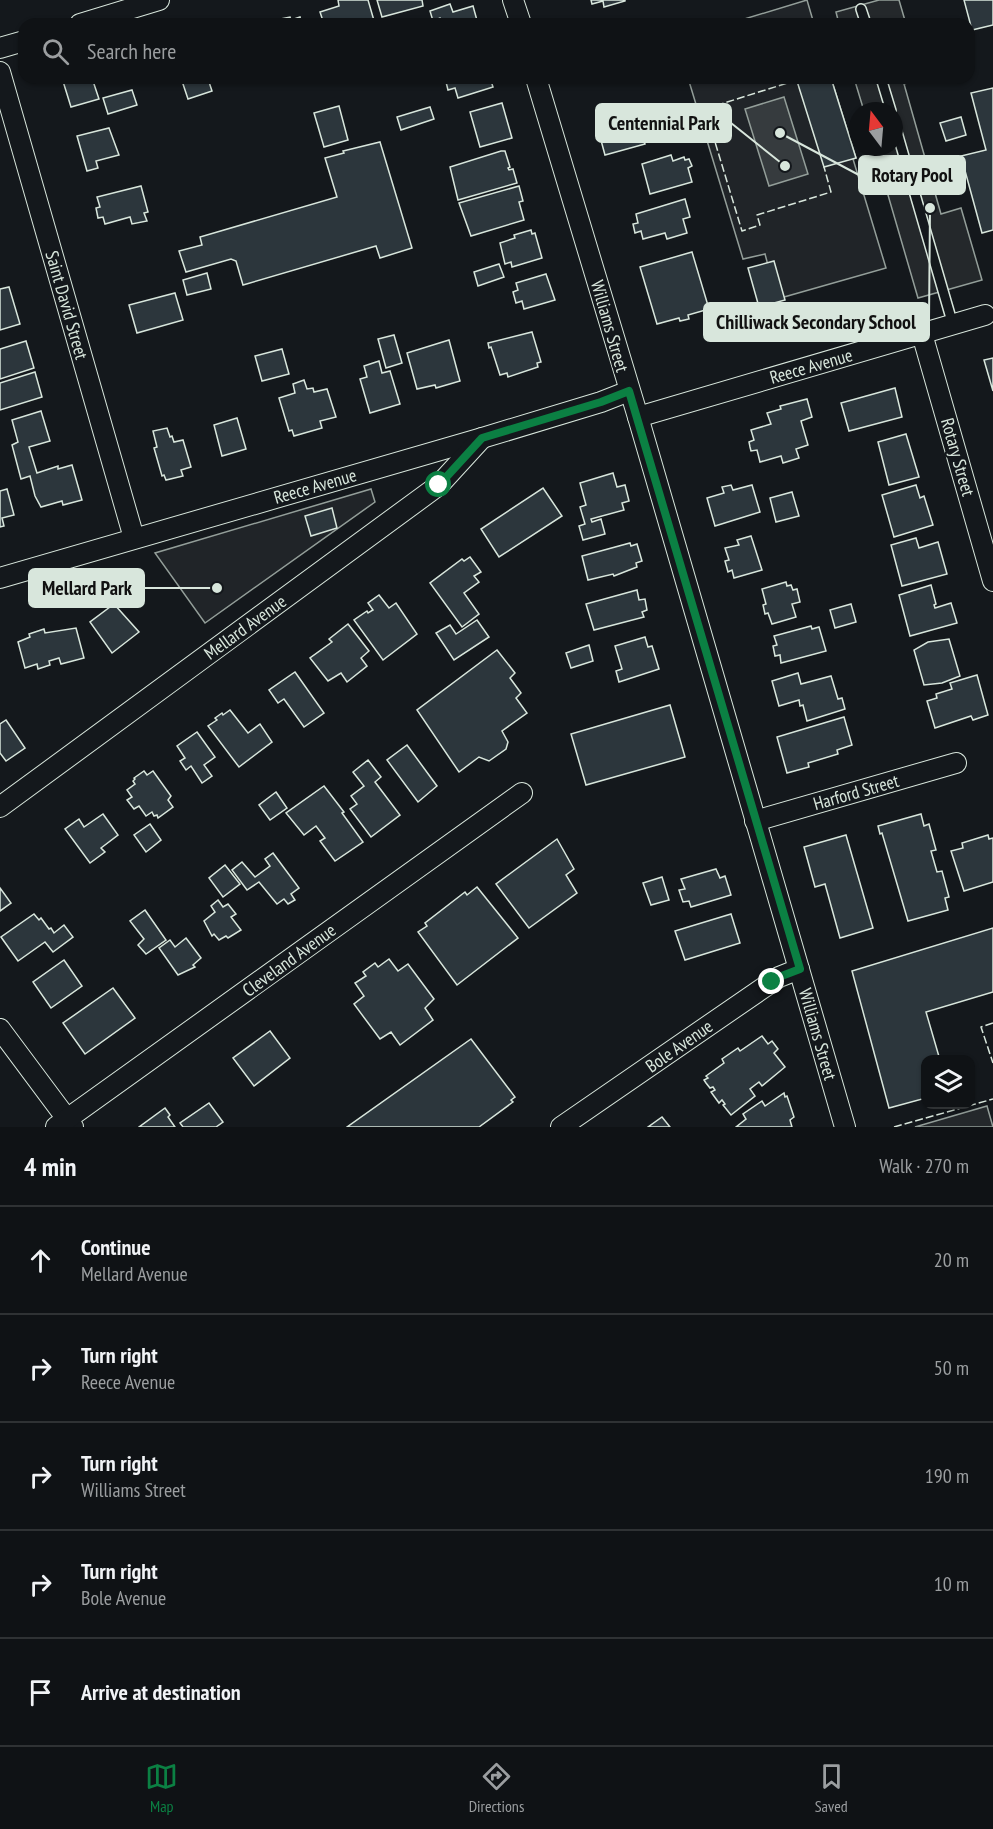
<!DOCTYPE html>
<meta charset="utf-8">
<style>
body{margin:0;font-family:"PT Sans Narrow",sans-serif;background:#181b1e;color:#f1f3f6}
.controls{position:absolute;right:18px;bottom:18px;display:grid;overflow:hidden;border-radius:12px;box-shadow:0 2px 4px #0004}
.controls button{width:54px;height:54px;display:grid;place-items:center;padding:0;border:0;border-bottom:2px solid #2f3234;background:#0f1215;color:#f1f3f6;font:30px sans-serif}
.compass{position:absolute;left:849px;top:102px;width:54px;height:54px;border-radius:50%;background:#0f1215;box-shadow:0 2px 4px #0004;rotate:344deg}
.stop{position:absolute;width:18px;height:18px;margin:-14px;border:4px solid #0b8043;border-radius:50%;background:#fff}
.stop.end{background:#0b8043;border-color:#fff;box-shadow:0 2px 6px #0008}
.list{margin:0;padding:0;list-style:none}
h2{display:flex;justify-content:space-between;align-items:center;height:78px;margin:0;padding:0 24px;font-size:26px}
h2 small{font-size:20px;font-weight:400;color:#9b9ea0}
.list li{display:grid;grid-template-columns:39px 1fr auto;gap:18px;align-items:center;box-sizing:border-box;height:108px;padding:0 24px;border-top:2px solid #2f3234}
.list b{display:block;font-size:22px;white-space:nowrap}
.list p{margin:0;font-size:20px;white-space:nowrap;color:#9b9ea0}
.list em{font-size:20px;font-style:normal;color:#9b9ea0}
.icon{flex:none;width:33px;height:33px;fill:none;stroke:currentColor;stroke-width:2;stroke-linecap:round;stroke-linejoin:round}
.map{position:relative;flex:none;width:993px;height:1127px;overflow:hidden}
.search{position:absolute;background:#0f1215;box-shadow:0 2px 4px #0004;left:18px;right:18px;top:18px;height:66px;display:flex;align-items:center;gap:15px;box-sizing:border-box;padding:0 21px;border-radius:18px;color:#9b9ea0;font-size:22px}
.sheet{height:618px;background:#0f1215}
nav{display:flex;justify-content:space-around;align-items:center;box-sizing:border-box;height:84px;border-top:2px solid #2f3234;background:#0f1215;font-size:16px;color:#9b9ea0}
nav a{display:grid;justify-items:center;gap:3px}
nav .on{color:#0b8043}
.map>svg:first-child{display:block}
.green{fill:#202428;stroke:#939e99;stroke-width:1.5}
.parking{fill:#24282b;stroke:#939e99;stroke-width:1.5}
.water{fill:#363b3e;stroke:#939e99;stroke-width:1.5}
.building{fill:#2c363c;stroke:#d8e6dc;stroke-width:1.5}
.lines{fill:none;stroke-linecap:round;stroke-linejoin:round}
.lane-casing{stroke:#d8e6dc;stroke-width:12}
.street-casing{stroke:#d8e6dc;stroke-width:22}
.lane{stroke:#14181c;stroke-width:9}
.street{stroke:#14181c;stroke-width:20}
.fence{stroke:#d8e6dc;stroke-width:1.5;stroke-dasharray:8 3;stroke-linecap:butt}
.route{stroke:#0b8043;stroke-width:8}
.labels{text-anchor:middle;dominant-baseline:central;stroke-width:4.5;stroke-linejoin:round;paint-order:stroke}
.street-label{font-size:18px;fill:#d8e6dc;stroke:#14181c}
.leader{fill:none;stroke:#d8e6dc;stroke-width:2}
.callout-dot{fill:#d8e6dc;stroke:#14181c;stroke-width:2}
.callout{fill:#d8e6dc;stroke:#d8e6dc;stroke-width:2}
.callout-label{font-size:20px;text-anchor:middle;font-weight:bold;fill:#111}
</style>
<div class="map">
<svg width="993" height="1127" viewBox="0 0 993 1127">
<rect width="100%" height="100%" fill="#14181c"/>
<!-- green -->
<g class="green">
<path d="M807,0L814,24H728Z"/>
<path d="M688,78H831L856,158L853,159L886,268L777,299L765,254L743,259Z"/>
<path d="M371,489L375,502L205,623L155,553Z"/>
</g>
<!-- parking -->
<g class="parking">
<path d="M879,0H899L906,24H839L836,12Z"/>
<path d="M854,78H922L904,84L941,214L961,208L982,280L918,298L874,147H894V111H864Z"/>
<path d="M987,1106L993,1127H915Z"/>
</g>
<!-- water -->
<path class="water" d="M784,97L808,174L769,186L745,109Z"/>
<!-- building -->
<g class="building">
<path d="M338,0H368L375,24H324L320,12L339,6Z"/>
<path d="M377,0H422L423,6L382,17Z"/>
<path d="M591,0H625V1L604,7L603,1L592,4Z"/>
<path d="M964,0H993V25L972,30Z"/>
<path d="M450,4L453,12L473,6L478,24H442L440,18L433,21L430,11Z"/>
<path d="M290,17L291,20L300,17L302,24H280H281L280,19Z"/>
<path d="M62,78H92L99,99L71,107Z"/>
<path d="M181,78H213L214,81L209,82L212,91L188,99Z"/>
<path d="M445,78H490L493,87L458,98L455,88L448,90Z"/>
<path d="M796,78H831L856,158L824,167Z"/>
<path d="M993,88V230L982,233L961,156L986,150L971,93Z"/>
<path d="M132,90L137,105L108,114L103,98Z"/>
<path d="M502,103L512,138L480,147L470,112Z"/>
<path d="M339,106L348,140L324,147L314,113Z"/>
<path d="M430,107L434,119L401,130L397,117Z"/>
<path d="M635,108L645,144L605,155L599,133L611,129L608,115Z"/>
<path d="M961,117L966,135L946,141L940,123Z"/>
<path d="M109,128L119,155L96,161L98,168L87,171L77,136Z"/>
<path d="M380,142L412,248L380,258L376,246L243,285L236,261L231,259L186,272L179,251L202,245L200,237L337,197L325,158L344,153L343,151Z"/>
<path d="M501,151H505L510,167L508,168L509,170L513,169L517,183L458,200L450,167Z"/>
<path d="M671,155L673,161L684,157L685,160L689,159L692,166L688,168L692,182L650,194L642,164Z"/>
<path d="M141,186L148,212L144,213L147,221L132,224L130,217L105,224L103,217L98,218L96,208L100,207L97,197Z"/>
<path d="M519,186L523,201L519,202L524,220L471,236L459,203Z"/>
<path d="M685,199L690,217L683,219L687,233L667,239L665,233L643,239L641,231L635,233L633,224L638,223L636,214Z"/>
<path d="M531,230L532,234L535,233L542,258L512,267L511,262L505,264L500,243L515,238L514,235Z"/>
<path d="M692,252L709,309L688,315L689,319L680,321L679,318L657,324L640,267Z"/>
<path d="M774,261L785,300L759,307L748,268Z"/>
<path d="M499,264L504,277L478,286L474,272Z"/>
<path d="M207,273L211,289L187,295L183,280Z"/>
<path d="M546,274L555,300L524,309L522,301L516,303L513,292L518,290L516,283Z"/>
<path d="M9,287L20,324L0,330V289Z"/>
<path d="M175,293L183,320L137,333L129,305Z"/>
<path d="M532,332L541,362L537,363L538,367L508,377L507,373L500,375L491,347L489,348L488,343Z"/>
<path d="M394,335L402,363L386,368L378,339Z"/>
<path d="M449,340L460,381L436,388L435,385L417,389L407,353Z"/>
<path d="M26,341L34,368L0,379V349Z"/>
<path d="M282,349L289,374L262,381L255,356Z"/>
<path d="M993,358V391L984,360Z"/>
<path d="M379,361L382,373L390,371L400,404L370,413L360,379L367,377L364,366Z"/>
<path d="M35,372L42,397L0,410V383Z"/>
<path d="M304,380L307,389L313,388L314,392L327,389L336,417L320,421L322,428L294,436L292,430L289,431L279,398L295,393L293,384Z"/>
<path d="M895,388L902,417L849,431L841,403Z"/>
<path d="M807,399L812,417L801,421L808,445L796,449L799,458L783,463L781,456L760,462L757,450L751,451L750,447L749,442L754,440L751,430L771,424L767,413L781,409L780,406Z"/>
<path d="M41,411L50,441L29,447L37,473L58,466V469L72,465L82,500L63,505L62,501L41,507L35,496L30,476L21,479L12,445L18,442L12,420Z"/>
<path d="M237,418L246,449L222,456L214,425Z"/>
<path d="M167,428L170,437L172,436L174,442L183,440L191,467L181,470L183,476L166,480L164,475L162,476L154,448L157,447L153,431Z"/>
<path d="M906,434L919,477L889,485L878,442Z"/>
<path d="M613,473L617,487L625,485L629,501L622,503L624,510L591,519L592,522L601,519L605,534L583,540L579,526L585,524L580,507L586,505L580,483Z"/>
<path d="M731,485L733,490L752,485L760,512L715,526L707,498L724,493L722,487Z"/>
<path d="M916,485L920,498L924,496L933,525L894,537L882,495Z"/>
<path d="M543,488L562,516L499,557L481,529Z"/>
<path d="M7,489L14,515L2,518L4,526L0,527V491Z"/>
<path d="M792,492L799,516L776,522L770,498Z"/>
<path d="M332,508L337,528L311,536L305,516Z"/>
<path d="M751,536L762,570L734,578L732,570L728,572L725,561L729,560L725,548L739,545L737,540Z"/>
<path d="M916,538L919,548L938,542L947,574L902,586L891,545Z"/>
<path d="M630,543L631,546L637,544L642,561L636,563L637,567L614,576L613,574L588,580L582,556Z"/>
<path d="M470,557L481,572L474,576L479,582L464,593L479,614L462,627L430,583L462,559L464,561Z"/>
<path d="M786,582L787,586L791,585L793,590L797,589L800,602L792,604L796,617L772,624L768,613L765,614L763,605L766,604L762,589Z"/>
<path d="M931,585L936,604L934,605L935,608L951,603L957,623L910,636L899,595Z"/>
<path d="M637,590L639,600L645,599L647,610L642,612L644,617L594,630L586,604Z"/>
<path d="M379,595L389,608L396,603L417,634L383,660L354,620L367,611L368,613L373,610L368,603Z"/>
<path d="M114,604L139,632L112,653L90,622Z"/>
<path d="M851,604L856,622L835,628L830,610Z"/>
<path d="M477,620L489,637L454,660L436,633L450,625L456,634Z"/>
<path d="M348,624L369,651L361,658L367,666L347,682L341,673L328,681L310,658L332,642L329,639Z"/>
<path d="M811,626L812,629L819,627L826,651L781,663L780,655L775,656L773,646L777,645L774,636Z"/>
<path d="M76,628L84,658L61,664L59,658L49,661L50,665L38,669L37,664L25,668L18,642L30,637L29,634L44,629L45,633Z"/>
<path d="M645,637L648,647L652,646L659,669L619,682L616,671L622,669L615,646Z"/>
<path d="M949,639L960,676L942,683L924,685L914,650L928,642Z"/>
<path d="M589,645L593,661L571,668L566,653Z"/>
<path d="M497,650L515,673L510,678L521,693L516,698L527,713L502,731L508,742L506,749L489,761L479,757L459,772L417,710Z"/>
<path d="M295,672L324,713L304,727L284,699L278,703L269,690Z"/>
<path d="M798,673L801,684L831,676L838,699L842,698L845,709L807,721L803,705L800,706L799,700L779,706L772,681Z"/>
<path d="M977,675L988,715L973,720L971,716L935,728L927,701L937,698L936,694L952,689L950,683Z"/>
<path d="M670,705L685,757L586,785L571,734Z"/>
<path d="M230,710L248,733L260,724L272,742L239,767L208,726L217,720L215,718L222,713L223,715Z"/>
<path d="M844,717L852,745L837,750L838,754L808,763L809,767L787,773L777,737Z"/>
<path d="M6,720L25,748L6,761L0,753V724Z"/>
<path d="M197,732L215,757L204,765L212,776L202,783L191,766L186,770L180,761L185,758L177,746Z"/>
<path d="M407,745L437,786L418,802L387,760Z"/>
<path d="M368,760L381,777L375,782L400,815L371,837L350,809L357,804L351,796L364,786L353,772Z"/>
<path d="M144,771L147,775L153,771L171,796L168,800L173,807L158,818L157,815L154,816L152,812L146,816L139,806L134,809L127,800L132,797L127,790L135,784L133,781L135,779L134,778Z"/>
<path d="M324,786L344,812L342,813L363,842L335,861L320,841L325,838L316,826L304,835L286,813Z"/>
<path d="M276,792L287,808L270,820L259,805Z"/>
<path d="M103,814L118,835L101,848L105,852L90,863L65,829L79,819L84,827Z"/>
<path d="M921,814L924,826L929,824L936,850L931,851L937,872L942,871L949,897L945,898L948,910L908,921L882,833L880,834L878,826Z"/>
<path d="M150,824L161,840L146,852L134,835Z"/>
<path d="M846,835L873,928L840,938L825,884L815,887L804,847Z"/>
<path d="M988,835L989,839L993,838V882L964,891L951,851L963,848L962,843Z"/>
<path d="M557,839L574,869L566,875L577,893L529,928L496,884Z"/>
<path d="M273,853L299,888L291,894L295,900L288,904L284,899L277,904L259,882L247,890L232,870L242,862L255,877L270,866L265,859Z"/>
<path d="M225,865L240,884L223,897L209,878Z"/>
<path d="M716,869L720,878L725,876L731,895L691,907L689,901L683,902L679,890L685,889L681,879Z"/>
<path d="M662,877L669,900L651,905L643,883Z"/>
<path d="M477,887L518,938L457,985L418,932L427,926L425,923L465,892L467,895Z"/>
<path d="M0,888L11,903L0,911Z"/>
<path d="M218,900L223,907L228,904L236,914L231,917L241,930L228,938L226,936L219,940L214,934L212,936L204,921L215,912L211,906Z"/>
<path d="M145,910L166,940L146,954L138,945L144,939L130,921Z"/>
<path d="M34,914L39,920L41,918L49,929L51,928L54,933L64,925L73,937L53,952L45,942L18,961L1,937Z"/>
<path d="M731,914L740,943L685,960L675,931Z"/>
<path d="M993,928V992L926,1012L940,1060H926V1098L889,1108L852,971Z"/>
<path d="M186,938L201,958L193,965L195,967L178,975L159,948L170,940L175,947Z"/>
<path d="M389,959L398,971L408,964L434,999L425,1008L433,1020L400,1045L391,1032L380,1039L354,1004L364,996L355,983L366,976L363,972L375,963L378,967Z"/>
<path d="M64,960L82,986L51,1008L33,982Z"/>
<path d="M113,988L135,1018L85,1054L63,1023Z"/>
<path d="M270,1031L290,1058L254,1086L233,1058Z"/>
<path d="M762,1036L768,1044L772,1041L778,1049L774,1053L785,1067L762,1086L759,1082L750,1089L755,1096L731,1115L723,1105L725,1104L722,1100L719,1103L711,1092L715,1090L713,1087L710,1088L706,1083L704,1080L708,1078L706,1076L724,1063L722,1059L738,1048L740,1051Z"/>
<path d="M471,1039L515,1097L511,1100L513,1102L479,1127H347Z"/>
<path d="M784,1093L785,1097L787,1096L794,1117L790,1120L792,1127H736L746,1119L743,1114L762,1101L765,1106Z"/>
<path d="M209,1103L223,1122L216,1127H183L180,1123Z"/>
<path d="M165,1108L170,1115L168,1117L175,1127H139Z"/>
<path d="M662,1117L670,1127H648Z"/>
</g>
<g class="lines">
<defs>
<g id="lane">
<path d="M861,9L866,24"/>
<path d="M881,78L891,111"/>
<path d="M894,122L953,325"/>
</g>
<g id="street">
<path d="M513,0L521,24"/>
<path d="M80,24L159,0"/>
<path d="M0,48L24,41"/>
<path d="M0,72L134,538"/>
<path d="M536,78L638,417L845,1127"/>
<path d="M922,334L993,581"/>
<path d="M638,417L985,315"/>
<path d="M0,578L482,438L601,402L629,391"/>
<path d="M0,807L439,485L482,438"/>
<path d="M755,821L956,763"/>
<path d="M0,1029L73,1127"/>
<path d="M56,1127L522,793"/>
<path d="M561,1127L779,977L799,969"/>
</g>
</defs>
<!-- lane casing -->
<use href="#lane" class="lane-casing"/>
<!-- street casing -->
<use href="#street" class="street-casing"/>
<!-- lane -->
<use href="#lane" class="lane"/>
<!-- street -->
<use href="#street" class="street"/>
<!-- fence -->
<g class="fence">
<path d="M797,80L705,109L742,231L760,225L757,215L831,192L824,167"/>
<path d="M993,1023L981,1027L993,1063"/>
<path d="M894,1127L993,1099"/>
</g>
</g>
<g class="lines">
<!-- route -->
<path class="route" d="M439,485L482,438L601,402L629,391L800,969L779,977L772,982"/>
</g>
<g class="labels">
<!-- street labels -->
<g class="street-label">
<text transform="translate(67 305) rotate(74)">Saint David Street</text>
<text transform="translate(610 326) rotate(74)">Williams Street</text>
<text transform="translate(811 366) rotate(-16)">Reece Avenue</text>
<text transform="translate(958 457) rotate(74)">Rotary Street</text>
<text transform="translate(315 486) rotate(-16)">Reece Avenue</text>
<text transform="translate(245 627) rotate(-36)">Mellard Avenue</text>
<text transform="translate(856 792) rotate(-16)">Harford Street</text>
<text transform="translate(289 960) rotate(-36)">Cleveland Avenue</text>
<text transform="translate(818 1034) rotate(74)">Williams Street</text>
<text transform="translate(679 1046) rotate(-35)">Bole Avenue</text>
</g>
</g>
<!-- callouts -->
<path class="leader" d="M785 166L731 123M780 133L859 175M930 208L929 322M217 588L144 588"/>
<g class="callout-dot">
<circle cx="785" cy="166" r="6"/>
<circle cx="780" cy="133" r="6"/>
<circle cx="930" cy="208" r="6"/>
<circle cx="217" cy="588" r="6"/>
</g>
<g class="callout">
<rect x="596" y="104" width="135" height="38" rx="6"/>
<rect x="859" y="156" width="106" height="38" rx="6"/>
<rect x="704" y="303" width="225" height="38" rx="6"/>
<rect x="29" y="569" width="115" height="38" rx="6"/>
</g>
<g class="callout-label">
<text x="664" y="130">Centennial Park</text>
<text x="912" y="182">Rotary Pool</text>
<text x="816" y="329">Chilliwack Secondary School</text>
<text x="87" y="595">Mellard Park</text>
</g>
</svg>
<div class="controls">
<button><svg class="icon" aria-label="layers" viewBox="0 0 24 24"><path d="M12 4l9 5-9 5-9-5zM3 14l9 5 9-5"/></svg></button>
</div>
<svg class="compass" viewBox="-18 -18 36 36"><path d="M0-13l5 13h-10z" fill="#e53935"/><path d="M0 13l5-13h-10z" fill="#9b9ea0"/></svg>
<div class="stop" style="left:439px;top:485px"></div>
<div class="stop end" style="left:772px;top:982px"></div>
<div class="search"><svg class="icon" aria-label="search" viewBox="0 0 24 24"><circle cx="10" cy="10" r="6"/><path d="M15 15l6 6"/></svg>Search here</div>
</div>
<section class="sheet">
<h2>4 min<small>Walk · 270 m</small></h2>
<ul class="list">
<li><svg class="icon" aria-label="ahead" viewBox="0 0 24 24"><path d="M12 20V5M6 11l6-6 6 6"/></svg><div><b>Continue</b><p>Mellard Avenue</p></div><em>20 m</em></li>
<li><svg class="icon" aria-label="right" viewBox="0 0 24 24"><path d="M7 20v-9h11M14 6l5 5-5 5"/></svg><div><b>Turn right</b><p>Reece Avenue</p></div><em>50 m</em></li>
<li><svg class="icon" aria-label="right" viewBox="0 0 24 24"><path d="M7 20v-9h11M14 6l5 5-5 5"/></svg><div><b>Turn right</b><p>Williams Street</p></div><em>190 m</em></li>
<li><svg class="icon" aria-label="right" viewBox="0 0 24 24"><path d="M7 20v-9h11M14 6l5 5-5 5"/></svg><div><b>Turn right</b><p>Bole Avenue</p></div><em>10 m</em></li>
<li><svg class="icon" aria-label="arrive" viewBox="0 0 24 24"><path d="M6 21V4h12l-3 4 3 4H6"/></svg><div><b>Arrive at destination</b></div></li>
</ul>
</section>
<nav>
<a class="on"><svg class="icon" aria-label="map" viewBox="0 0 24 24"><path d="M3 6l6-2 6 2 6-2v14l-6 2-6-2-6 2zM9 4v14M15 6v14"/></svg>Map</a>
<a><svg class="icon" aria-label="directions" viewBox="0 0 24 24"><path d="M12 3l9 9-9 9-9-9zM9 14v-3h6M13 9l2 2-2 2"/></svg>Directions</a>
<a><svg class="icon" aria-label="saved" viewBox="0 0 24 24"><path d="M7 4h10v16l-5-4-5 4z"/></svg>Saved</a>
</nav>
